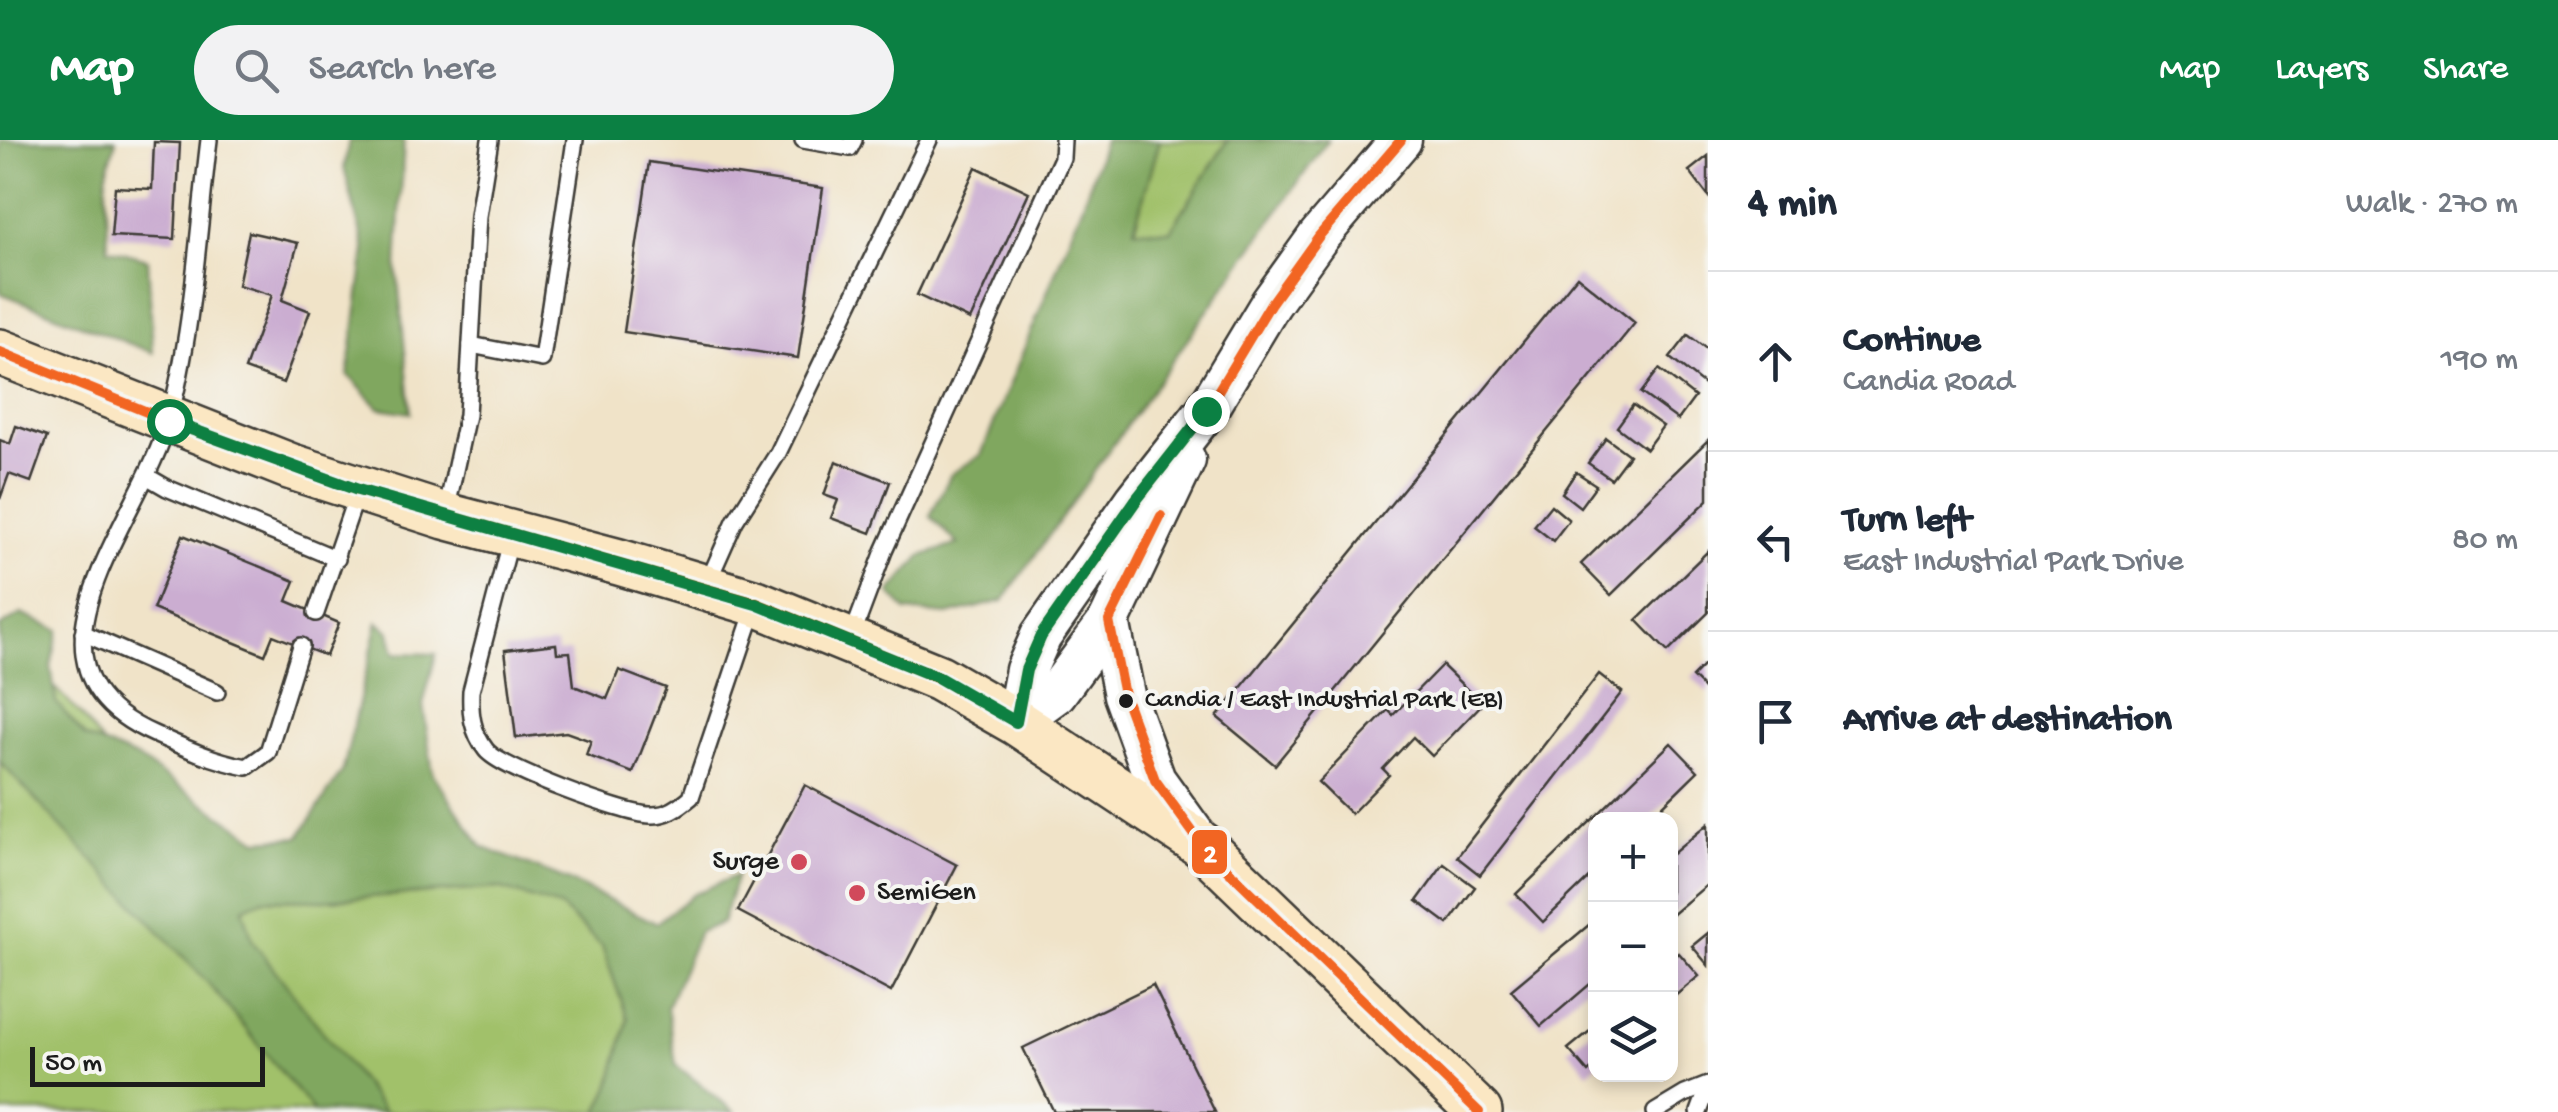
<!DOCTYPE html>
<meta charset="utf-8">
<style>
body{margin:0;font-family:"Gochi Hand",sans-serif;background:#f2f2f3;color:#1f2937}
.controls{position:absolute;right:30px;bottom:30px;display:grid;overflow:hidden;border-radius:20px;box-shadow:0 5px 15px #0003}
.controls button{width:90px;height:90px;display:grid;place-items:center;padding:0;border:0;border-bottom:2px solid #e0e1e3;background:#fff;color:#1f2937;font:50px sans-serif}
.scale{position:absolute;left:30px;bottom:25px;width:235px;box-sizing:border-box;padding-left:10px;border:5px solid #1c1c1c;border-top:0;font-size:28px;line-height:35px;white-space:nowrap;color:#1c1c1c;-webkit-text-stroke:8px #f6f6f2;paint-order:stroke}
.stop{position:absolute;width:30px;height:30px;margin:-22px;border:8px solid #0b8043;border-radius:50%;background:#fff}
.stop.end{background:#0b8043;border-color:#fff;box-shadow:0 2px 10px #0008}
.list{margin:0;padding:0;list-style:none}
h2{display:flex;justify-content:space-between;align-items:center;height:130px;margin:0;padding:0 40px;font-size:42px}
h2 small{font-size:32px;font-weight:400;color:#747a83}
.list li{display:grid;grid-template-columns:65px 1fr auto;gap:30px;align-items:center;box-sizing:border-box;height:180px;padding:0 40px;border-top:2px solid #e0e1e3}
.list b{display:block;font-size:38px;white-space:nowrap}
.list p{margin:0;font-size:32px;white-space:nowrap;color:#747a83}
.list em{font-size:32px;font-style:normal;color:#747a83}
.icon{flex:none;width:55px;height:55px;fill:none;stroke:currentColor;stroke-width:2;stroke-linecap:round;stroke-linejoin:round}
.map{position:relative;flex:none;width:1708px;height:972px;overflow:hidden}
header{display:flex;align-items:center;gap:60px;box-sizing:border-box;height:140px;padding:0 50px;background:#0b8043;color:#fff}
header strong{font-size:48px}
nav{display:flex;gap:55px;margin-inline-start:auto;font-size:35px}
.search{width:700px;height:90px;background:#f2f2f3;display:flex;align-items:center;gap:25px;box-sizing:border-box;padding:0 35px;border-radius:55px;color:#747a83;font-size:38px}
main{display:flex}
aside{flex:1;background:#fff}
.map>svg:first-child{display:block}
.green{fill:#a1c16a;stroke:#5e6e43;stroke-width:2.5}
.forest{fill:#80a75e;stroke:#4e623d;stroke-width:2.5}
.building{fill:#cbadd1}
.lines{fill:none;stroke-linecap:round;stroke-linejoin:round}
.service-casing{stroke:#3c3a36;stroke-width:20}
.tertiary-casing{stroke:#3c3a36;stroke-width:45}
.secondary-casing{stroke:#3c3a36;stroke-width:50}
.service{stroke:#fff;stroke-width:15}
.tertiary{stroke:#fff;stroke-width:40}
.secondary{stroke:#fbe7c3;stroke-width:45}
.bus-1-casing{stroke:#f6f6f2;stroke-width:18}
.bus-1{stroke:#f26522;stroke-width:10}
.route{stroke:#0b8043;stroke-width:12}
.bus-dot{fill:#1c1c1c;stroke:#f6f6f2;stroke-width:4}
.poi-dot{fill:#d1495b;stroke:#f6f6f2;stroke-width:4}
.labels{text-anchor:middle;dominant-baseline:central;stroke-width:8;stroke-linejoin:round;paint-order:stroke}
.bus-label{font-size:26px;fill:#1c1c1c;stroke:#f6f6f2;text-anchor:start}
.poi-label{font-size:28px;fill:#1c1c1c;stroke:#f6f6f2;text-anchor:end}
.line-badge{stroke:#f6f6f2;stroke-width:4}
.badge-label{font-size:28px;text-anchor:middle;font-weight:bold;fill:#fff}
</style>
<header>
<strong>Map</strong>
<div class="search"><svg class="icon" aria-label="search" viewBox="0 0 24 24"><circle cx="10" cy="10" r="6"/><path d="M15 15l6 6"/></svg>Search here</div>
<nav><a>Map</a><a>Layers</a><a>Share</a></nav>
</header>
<main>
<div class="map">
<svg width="1708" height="972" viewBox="0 0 1708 972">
<rect width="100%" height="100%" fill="#f6f6f2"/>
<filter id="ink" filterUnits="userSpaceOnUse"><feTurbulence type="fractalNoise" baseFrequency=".01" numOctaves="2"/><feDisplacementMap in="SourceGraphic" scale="20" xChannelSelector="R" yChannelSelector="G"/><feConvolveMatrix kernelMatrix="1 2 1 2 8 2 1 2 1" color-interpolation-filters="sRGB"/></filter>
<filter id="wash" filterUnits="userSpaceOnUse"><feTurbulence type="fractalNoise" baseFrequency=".0048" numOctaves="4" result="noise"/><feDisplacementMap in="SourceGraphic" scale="40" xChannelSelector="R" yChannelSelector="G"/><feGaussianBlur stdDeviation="2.25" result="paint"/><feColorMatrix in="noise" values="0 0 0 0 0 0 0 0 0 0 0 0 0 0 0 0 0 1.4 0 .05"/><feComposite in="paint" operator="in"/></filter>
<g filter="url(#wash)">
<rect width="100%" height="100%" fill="#f0e3c8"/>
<!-- green -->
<g class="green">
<path d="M1160,0H1228L1170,91L1134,90Z"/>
<path d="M0,490L79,573L148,662L241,768L264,759L325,760L499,748L560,767L602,806L628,879L610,947L598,972H0Z"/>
</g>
<!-- forest -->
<g class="forest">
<path d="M0,0H116L106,36L108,108L148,119L153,213L0,153Z"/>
<path d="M349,0H404L397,128L411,273L379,268L348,235L365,110L344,28Z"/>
<path d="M1104,0H1160L1134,89L1170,91L1228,0H1328L1003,461L947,475L906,471L890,453L921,416L958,404L930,376L951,334L981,315L1084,61Z"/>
<path d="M21,474L59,490L51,526L56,562L85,597L137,618L258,700L299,697L343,630L378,482L390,492L395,513L436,514L423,565L433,634L482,707L569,741L656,783L694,754L737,735L722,783L699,792L667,867L676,925L735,972H598L610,947L628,879L602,806L560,767L499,748L325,760L264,759L243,768L253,802L385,972H314L208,843L0,622V487Z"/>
</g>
<g id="blocks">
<!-- building -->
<g class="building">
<path d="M154,2L180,3L175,99L111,96L115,47L152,49Z"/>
<path d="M1708,16V56L1689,31Z"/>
<path d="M649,22L823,48L798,218L624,192Z"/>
<path d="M976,27L1029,52L970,180L917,155Z"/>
<path d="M249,92L298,103L282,160L310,171L283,243L245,229L272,155L238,145Z"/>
<path d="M1577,136L1635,183L1275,625L1217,577Z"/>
<path d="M1688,195L1708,210V248L1670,218Z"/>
<path d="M1659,229L1695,257L1678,280L1641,253Z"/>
<path d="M1633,265L1663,286L1646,309L1617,287Z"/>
<path d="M16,286L47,297L31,342L9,334L0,359V300L10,304Z"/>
<path d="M1606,298L1629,315L1611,339L1588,323Z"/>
<path d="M1708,300V360L1611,455L1581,424Z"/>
<path d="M836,321L890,342L871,393L831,378L838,360L824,355Z"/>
<path d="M1576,332L1596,345L1580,367L1562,353Z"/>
<path d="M1551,365L1569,380L1553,401L1534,386Z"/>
<path d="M183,395L295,441L287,461L339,483L326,516L273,495L265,515L153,469Z"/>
<path d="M1708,411V473L1668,512L1637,480Z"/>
<path d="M556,504L557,513L570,512L574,546L607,559L619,530L666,548L633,633L586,615L591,601L566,592L516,598L505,510Z"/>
<path d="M1708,521V553L1692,537Z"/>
<path d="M1442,525L1482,564L1432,616L1413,597L1383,629L1389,635L1351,674L1318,642L1388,570L1393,575Z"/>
<path d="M1599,534L1622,552L1480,735L1457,717Z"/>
<path d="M1671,603L1698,631L1648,680H1596V731L1543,782L1516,754Z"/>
<path d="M805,645L957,725L891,852L738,771Z"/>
<path d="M1708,684V744L1670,776V716Z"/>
<path d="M1444,724L1475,747L1448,784L1417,761Z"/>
<path d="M1596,779V839L1541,886L1511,850Z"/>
<path d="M1708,793V825L1692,806Z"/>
<path d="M1679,813L1699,836L1670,860V821Z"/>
<path d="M1153,845L1215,972H1054L1023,908Z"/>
<path d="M1596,886V925L1588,932L1568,909Z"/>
</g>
</g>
</g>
<g filter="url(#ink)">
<use href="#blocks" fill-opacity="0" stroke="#3c3a36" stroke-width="2.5"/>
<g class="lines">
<defs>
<g id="service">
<path d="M209,0C198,89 193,194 169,279C141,381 0,526 154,594C185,608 214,621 247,627L268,612L301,506"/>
<path d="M803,0L850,8L854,0"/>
<path d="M471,205L542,219L575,0"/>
<path d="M148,337L167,348L337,419"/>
<path d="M446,372L467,275L478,76L490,0"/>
<path d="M511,398L471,551C470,573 472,592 486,610C501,629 623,674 650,675C667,676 679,667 691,657L755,467"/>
<path d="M707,444L735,381L778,313L929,0"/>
<path d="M316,473L357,354"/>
<path d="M83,493L217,552"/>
<path d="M852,496L884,411L1062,18L1063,0"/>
<path d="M1655,972L1685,954L1708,945"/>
<path d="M1699,972L1708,948"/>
</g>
<g id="tertiary">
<path d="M1109,481L1124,555L1155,640L1196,697"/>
<path d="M1016,582L1026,530L1041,496L1136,360L1206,271L1271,163L1319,96L1401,0"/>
<path d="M1016,582L1056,553L1109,481L1185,320"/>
</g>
<path id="secondary" d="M0,212L289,326L445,376L619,422L756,463L939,538L1016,582L1202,705L1479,972"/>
</defs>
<!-- service casing -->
<use href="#service" class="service-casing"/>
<!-- tertiary casing -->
<use href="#tertiary" class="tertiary-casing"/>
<!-- secondary casing -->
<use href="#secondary" class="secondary-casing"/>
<!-- service -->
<use href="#service" class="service"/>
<!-- tertiary -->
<use href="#tertiary" class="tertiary"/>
<!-- secondary -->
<use href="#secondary" class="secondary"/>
<defs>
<g id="bus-1">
<path d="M0,212L169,281L358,350L756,463L939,538L1016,582L1026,530L1041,496L1136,360L1206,271L1271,163L1319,96L1401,0"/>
<path d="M1161,376L1109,481L1124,555L1155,640L1202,705L1479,972"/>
</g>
</defs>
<!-- bus-1 casing -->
<use href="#bus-1" class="bus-1-casing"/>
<!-- bus-1 -->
<use href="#bus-1" class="bus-1"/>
</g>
</g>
<g class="lines" filter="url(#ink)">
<!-- route -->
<path class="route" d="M169,281L358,350L756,464L939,538L1016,582L1026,530L1041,496L1136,360L1206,271"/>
</g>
<!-- markers -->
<circle class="bus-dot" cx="1126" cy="561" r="9"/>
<g class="poi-dot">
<circle cx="799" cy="722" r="10"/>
<circle cx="857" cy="753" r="10"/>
</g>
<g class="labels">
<!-- bus labels -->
<g class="bus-label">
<text x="1145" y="561">Candia / East Industrial Park (EB)</text>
</g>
<!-- poi labels -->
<g class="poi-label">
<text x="779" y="722">Surge</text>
<text x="877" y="753" text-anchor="start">SemiGen</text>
</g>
</g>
<rect class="line-badge" x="1190" y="688" width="39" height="48" rx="10" fill="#f26522"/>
<g class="badge-label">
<text x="1210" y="722">2</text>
</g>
</svg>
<div class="controls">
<button>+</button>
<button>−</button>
<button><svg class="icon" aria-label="layers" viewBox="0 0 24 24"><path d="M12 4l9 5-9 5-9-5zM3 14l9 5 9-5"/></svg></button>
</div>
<div class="scale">50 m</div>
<div class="stop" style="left:169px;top:281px"></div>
<div class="stop end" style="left:1206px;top:271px"></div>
</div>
<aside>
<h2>4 min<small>Walk · 270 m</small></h2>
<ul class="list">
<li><svg class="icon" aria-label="ahead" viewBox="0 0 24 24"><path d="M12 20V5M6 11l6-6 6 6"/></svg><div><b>Continue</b><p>Candia Road</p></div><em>190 m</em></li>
<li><svg class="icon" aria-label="left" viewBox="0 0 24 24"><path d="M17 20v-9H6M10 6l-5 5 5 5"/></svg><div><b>Turn left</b><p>East Industrial Park Drive</p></div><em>80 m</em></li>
<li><svg class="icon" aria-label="arrive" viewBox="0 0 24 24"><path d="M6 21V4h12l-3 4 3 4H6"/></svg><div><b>Arrive at destination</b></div></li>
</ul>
</aside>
</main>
